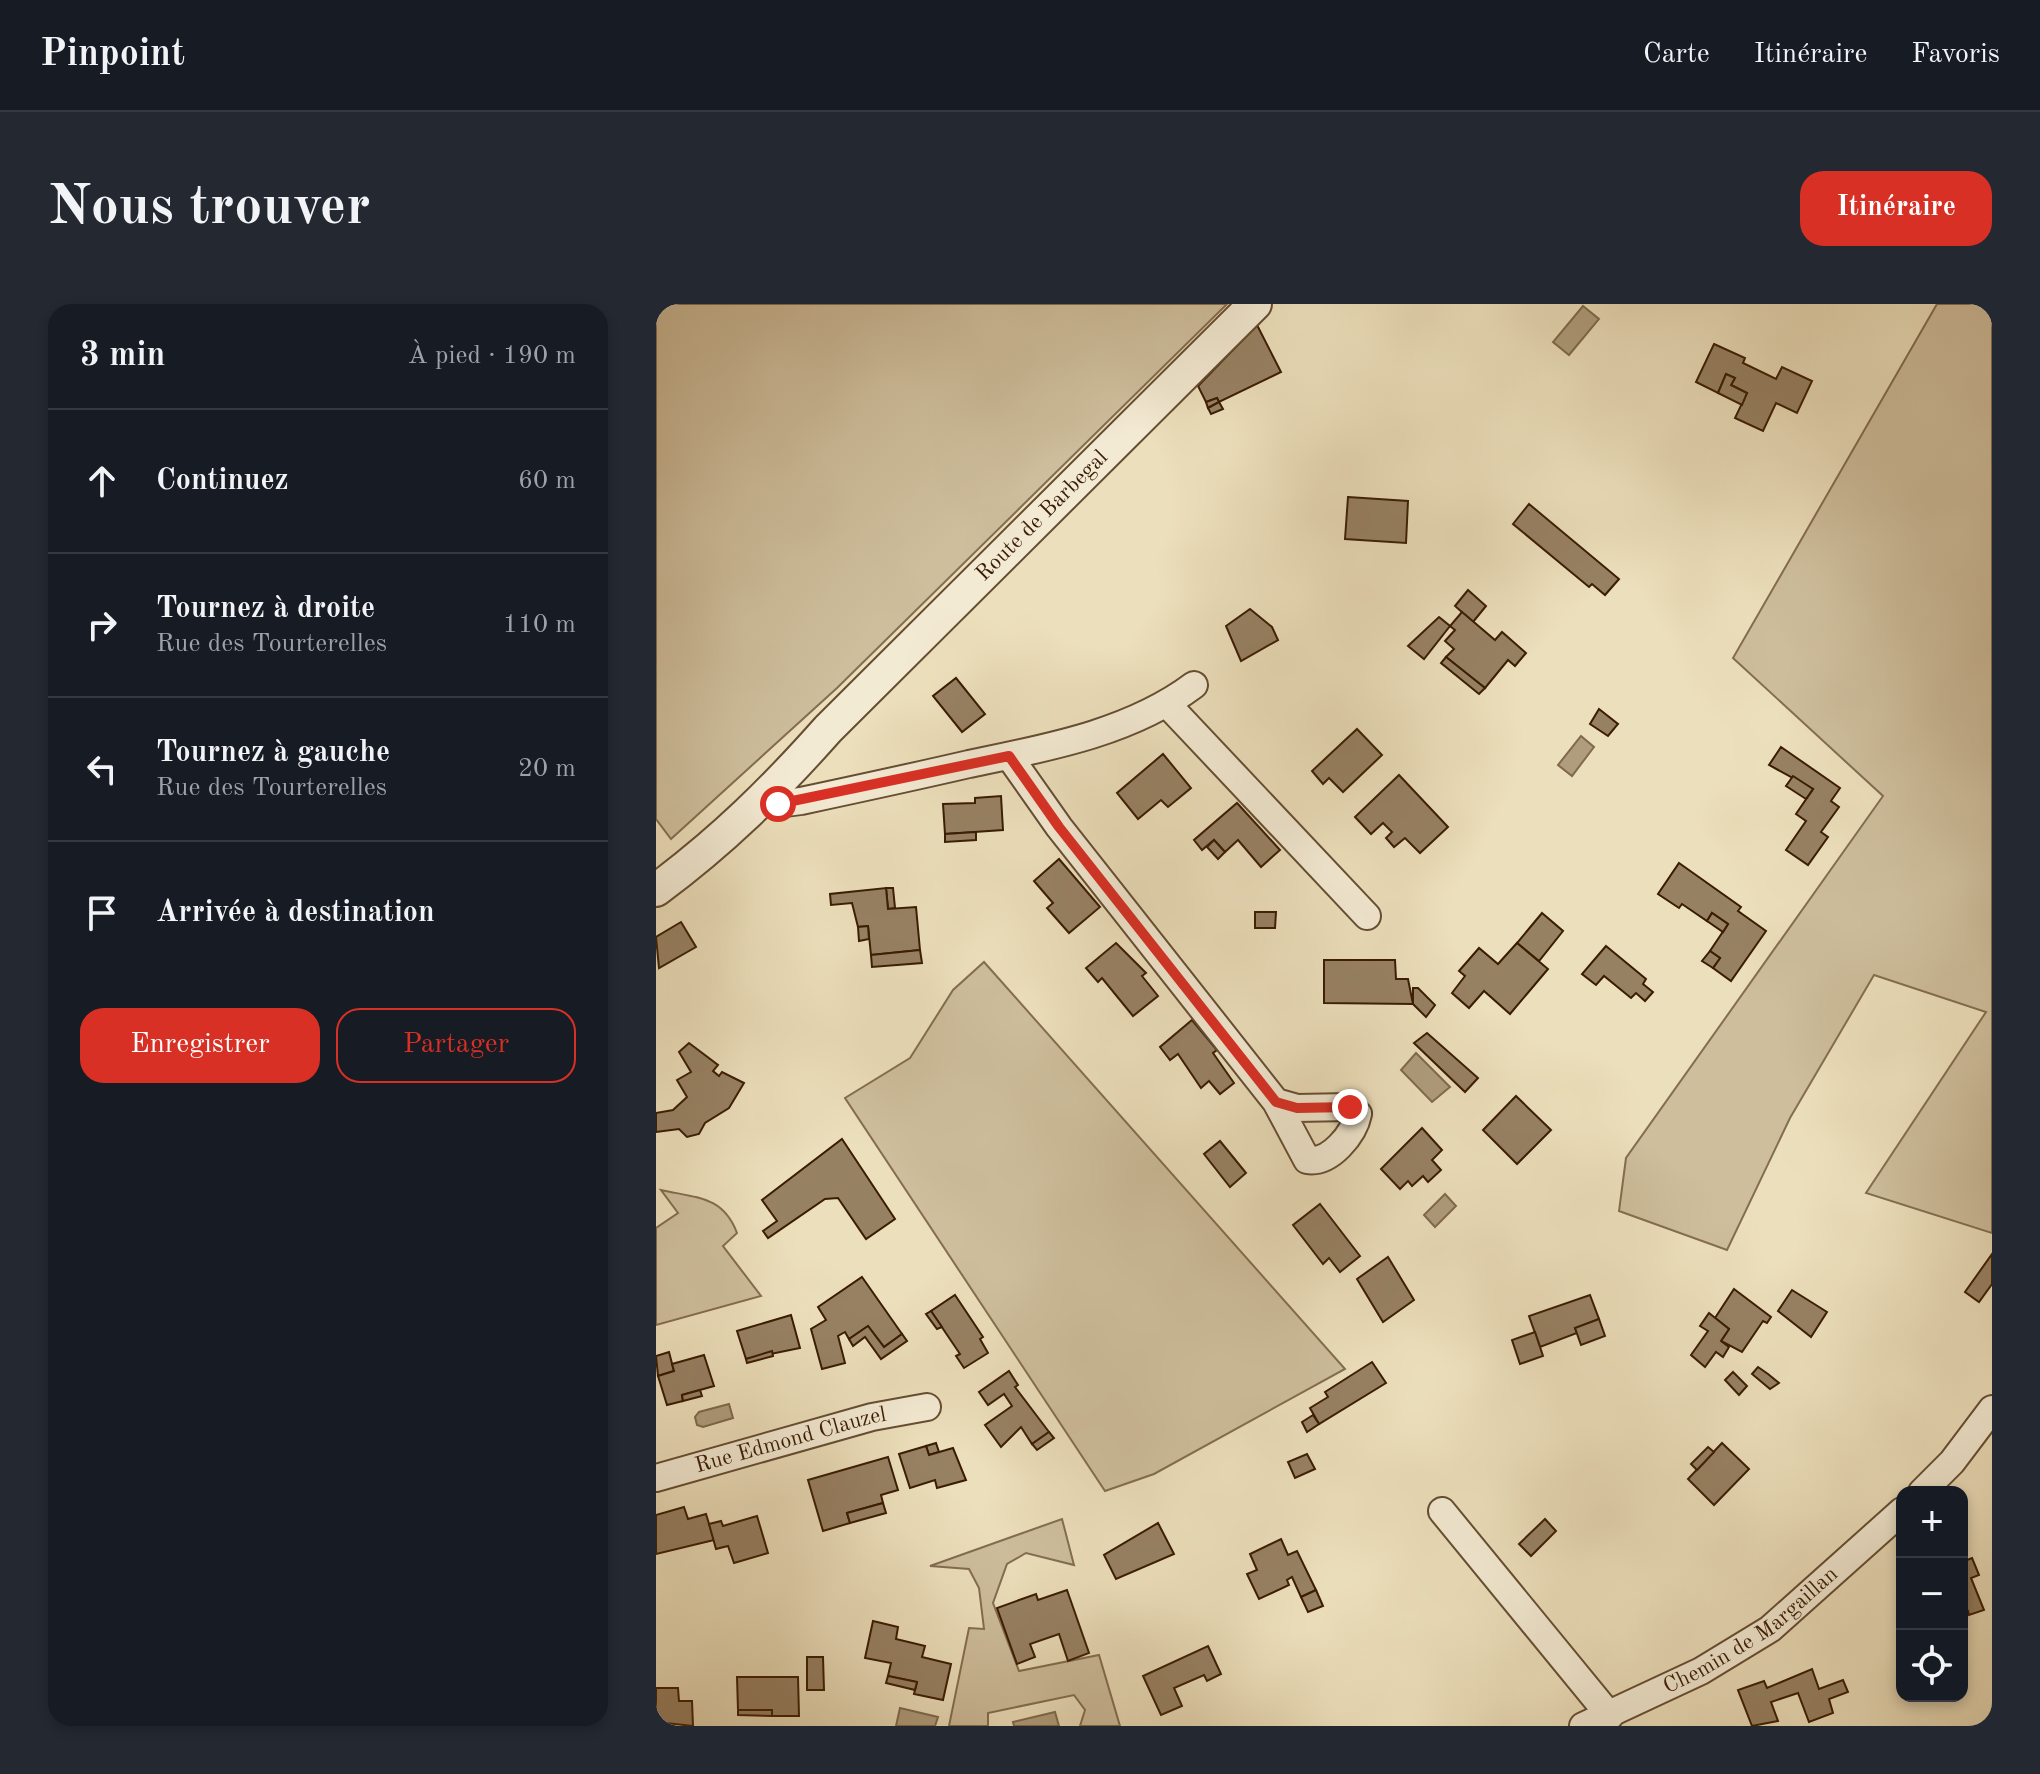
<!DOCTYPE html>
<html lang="fr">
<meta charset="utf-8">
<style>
body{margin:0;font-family:"Old Standard TT",serif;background:#242831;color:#f1f3f6}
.controls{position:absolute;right:24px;bottom:24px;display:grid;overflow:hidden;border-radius:16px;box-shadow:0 4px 12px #0003}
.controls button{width:72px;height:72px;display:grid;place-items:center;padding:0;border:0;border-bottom:2px solid #363941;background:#171b24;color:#f1f3f6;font:40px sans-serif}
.stop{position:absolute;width:24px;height:24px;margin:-18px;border:6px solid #d93025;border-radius:50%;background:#fff}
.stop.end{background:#d93025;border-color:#fff;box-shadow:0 2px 8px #0008}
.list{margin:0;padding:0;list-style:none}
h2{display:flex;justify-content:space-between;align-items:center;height:104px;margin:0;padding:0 32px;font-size:34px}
h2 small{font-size:26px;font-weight:400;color:#9ea1a6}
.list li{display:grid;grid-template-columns:52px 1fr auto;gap:24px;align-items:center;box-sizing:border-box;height:144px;padding:0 32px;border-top:2px solid #363941}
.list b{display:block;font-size:30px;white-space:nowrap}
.list p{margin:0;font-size:26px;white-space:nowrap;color:#9ea1a6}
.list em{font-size:26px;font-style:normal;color:#9ea1a6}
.actions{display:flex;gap:16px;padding:24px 32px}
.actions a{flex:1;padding:18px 0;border:2px solid #d93025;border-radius:24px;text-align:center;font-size:28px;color:#d93025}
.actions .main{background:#d93025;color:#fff}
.icon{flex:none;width:44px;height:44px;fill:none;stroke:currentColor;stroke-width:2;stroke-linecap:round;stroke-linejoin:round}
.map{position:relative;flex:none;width:1336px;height:1422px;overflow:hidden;border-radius:24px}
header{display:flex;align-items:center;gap:48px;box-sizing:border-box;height:112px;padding:0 40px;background:#171b24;border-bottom:2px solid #363941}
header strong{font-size:38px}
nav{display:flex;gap:44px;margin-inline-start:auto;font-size:28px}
.intro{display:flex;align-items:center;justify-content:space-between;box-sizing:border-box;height:192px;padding:0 48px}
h1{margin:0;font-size:56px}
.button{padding:20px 36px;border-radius:24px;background:#d93025;color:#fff;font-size:28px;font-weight:700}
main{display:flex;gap:48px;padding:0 48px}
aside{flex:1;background:#171b24;border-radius:24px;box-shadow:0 4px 12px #0003}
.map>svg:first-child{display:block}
.green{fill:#cebe9c;stroke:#846d50;stroke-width:2}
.water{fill:#af9d7d;stroke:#80694d;stroke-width:2}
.building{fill:#978163;stroke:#3a1c04;stroke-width:2}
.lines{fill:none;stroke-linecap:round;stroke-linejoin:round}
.minor-casing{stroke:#664d32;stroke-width:30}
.tertiary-casing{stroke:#664d32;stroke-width:36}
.minor{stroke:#f3ead3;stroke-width:26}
.tertiary{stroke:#f3ead3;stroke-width:32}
.route{stroke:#d93025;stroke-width:10}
.labels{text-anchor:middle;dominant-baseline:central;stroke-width:6;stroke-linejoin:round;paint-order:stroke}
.street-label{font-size:22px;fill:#3a1c04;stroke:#f3ead3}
</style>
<header>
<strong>Pinpoint</strong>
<nav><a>Carte</a><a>Itinéraire</a><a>Favoris</a></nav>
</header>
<div class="intro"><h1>Nous trouver</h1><a class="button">Itinéraire</a></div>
<main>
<aside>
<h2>3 min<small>À pied · 190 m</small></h2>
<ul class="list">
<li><svg class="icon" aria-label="ahead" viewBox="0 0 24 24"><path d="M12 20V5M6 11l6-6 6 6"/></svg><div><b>Continuez</b></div><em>60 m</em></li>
<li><svg class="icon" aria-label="right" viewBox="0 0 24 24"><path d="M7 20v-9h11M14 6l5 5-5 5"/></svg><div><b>Tournez à droite</b><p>Rue des Tourterelles</p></div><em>110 m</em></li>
<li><svg class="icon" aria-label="left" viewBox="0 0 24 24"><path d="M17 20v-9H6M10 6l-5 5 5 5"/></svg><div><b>Tournez à gauche</b><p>Rue des Tourterelles</p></div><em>20 m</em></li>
<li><svg class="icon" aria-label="arrive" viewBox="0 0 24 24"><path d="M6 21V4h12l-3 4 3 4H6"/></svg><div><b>Arrivée à destination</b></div></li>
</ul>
<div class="actions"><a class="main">Enregistrer</a><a>Partager</a></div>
</aside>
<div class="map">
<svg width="1336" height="1422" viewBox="0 0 1336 1422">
<rect width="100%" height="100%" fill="#ecdfbb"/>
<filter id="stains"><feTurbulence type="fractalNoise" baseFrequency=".0025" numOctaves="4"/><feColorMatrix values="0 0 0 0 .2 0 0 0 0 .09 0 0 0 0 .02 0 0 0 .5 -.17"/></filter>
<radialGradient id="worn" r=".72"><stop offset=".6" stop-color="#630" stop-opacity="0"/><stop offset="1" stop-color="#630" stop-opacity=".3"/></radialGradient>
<!-- green -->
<g class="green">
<path d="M0,0H571L181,384L15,535L0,515Z"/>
<path d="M1281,0H1336V929L1210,889L1330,708L1218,671L1134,814L1071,946L963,907L970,854L1227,492L1077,354Z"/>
<path d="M328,658L689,1065L498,1170L449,1187L189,794L254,754L297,686Z"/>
<path d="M5,886C41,894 67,892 81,929L67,942L105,992L0,1021V924L22,909Z"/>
<path d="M406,1215L418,1261L370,1249L351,1260L337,1299L363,1367L443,1351L464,1422H424L429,1406L418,1391L332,1409V1422H293L313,1324L328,1325L323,1284L313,1265L274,1262Z"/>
</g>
<!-- water -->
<g class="water">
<path d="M927,2L943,15L913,51L897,38Z"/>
<path d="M925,432L938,443L916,472L902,461Z"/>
<path d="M760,749L794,783L776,798L745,766Z"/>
<path d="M789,890L800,902L779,923L768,911Z"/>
<path d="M73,1100L77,1114L47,1123L41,1121L39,1113L43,1108Z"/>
<path d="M244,1404L282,1413L279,1422H240Z"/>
<path d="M399,1408L403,1422H358L357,1418Z"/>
</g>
<!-- building -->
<g class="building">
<path d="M601,21L625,68L563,98L561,94L550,98L542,82Z"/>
<path d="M1058,40L1089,54L1087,59L1120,75L1126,63L1156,77L1141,109L1120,99L1107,127L1079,114L1091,89L1075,81L1079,74L1070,70L1062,89L1040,78Z"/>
<path d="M1070,70L1079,74L1075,81L1091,89L1086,101L1062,89Z"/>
<path d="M561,94L563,98L552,104L550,98Z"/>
<path d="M563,98L567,105L555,110L552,104Z"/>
<path d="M692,193L752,197L750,239L689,235Z"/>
<path d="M873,200L963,275L949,291L936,280L933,283L857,220Z"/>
<path d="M812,286L830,302L817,318L799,302Z"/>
<path d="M594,305L616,323L622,336L585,357L570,322Z"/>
<path d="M806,308L839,336L846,328L870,349L859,362L852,356L829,384L790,353L798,345L789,337L799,326L794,322Z"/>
<path d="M783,313L794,322L768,355L752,342Z"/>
<path d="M790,353L829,384L823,390L785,359Z"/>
<path d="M300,374L329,410L306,428L277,392Z"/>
<path d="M943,405L962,420L952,432L934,420Z"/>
<path d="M701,425L726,451L687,488L673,474L667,480L656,467Z"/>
<path d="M1125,443L1184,484L1175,497L1183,503L1165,528L1172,533L1152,561L1130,546L1150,517L1140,510L1157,485L1113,461Z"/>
<path d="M507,450L535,484L512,503L505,496L482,515L461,489Z"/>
<path d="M743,471L792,523L764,549L749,534L738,543L730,534L736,528L727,519L715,530L699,513Z"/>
<path d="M1137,472L1157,485L1150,495L1130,482Z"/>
<path d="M345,492L347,526L289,530L287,500L319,499V494Z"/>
<path d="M581,499L624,546L605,563L582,536L569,548L558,536L546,546L538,536Z"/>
<path d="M320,528V536L289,538V530Z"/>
<path d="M558,536L569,548L562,555L551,543Z"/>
<path d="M403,555L444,603L413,629L391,604L397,599L378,577Z"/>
<path d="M1023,559L1085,603L1082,607L1110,627L1075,677L1057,664L1064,654L1054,647L1072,620L1056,609L1051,617L1026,600L1023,604L1002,590Z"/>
<path d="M230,584H237L239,604L232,605Z"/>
<path d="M230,584L232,605L260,603L264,646L215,651L212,622L202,623L196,599L175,601L174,590Z"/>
<path d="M599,608H620L619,624H599Z"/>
<path d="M886,609L907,627L883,657L861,639Z"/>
<path d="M1056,609L1072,620L1067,628L1051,617Z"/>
<path d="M25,618L40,643L3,664L0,633Z"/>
<path d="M212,622L213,635L203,637L202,623Z"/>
<path d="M460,639L490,669L486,672L502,692L477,712L446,674L442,678L430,664Z"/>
<path d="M861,639L892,665L854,710L828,687L813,704L796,689L809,672L803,667L823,644L842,660Z"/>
<path d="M950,642L990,675L987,680L997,688L989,697L980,689L975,694L948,672L940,681L926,670Z"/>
<path d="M264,646L266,659L216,663L215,651Z"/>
<path d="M1054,647L1064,654L1057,664L1046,657Z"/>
<path d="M668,656H739L740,675H752L757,700L668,699Z"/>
<path d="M757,684H762L779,701L770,713L757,700Z"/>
<path d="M536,716L561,746L557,749L578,779L564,790L553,777L545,784L522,750L514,756L504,743Z"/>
<path d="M771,729L822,774L809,788L758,739Z"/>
<path d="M33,739L62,761L57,767L63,772L66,768L88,779L73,804L49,819L43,830L31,833L23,825L0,828V809L17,806L31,793L21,776L35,768L23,748Z"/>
<path d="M860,792L895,826L861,860L827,826Z"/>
<path d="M766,824L786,846L776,856L785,866L772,878L767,872L756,882L752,877L744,885L725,865Z"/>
<path d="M186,835L239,915L210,935L182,894L169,895L112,934L107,927L121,917L106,896Z"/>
<path d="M564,837L590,869L574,883L548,850Z"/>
<path d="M664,900L704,952L684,968L673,954L667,960L637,921Z"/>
<path d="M1336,950V980L1323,998L1309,988Z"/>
<path d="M732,953L758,996L727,1018L701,975Z"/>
<path d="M206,973L246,1030L228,1043L212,1022L193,1035L189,1028L182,1032L189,1059L166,1065L155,1025L170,1016L162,1003Z"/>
<path d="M1078,985L1115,1013L1111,1019L1107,1017L1086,1048L1065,1037L1073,1025L1059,1014Z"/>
<path d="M1136,986L1171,1008L1155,1033L1122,1007Z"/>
<path d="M299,991L327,1033L324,1035L332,1049L308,1064L300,1052L304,1050L275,1007Z"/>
<path d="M934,991L943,1015L919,1024L921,1029L884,1043L873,1012Z"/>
<path d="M275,1007L286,1023L281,1025L270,1010Z"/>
<path d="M1053,1009L1073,1025L1065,1037L1073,1043L1067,1053L1060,1048L1049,1063L1035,1051L1052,1027L1044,1022Z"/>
<path d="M135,1011L144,1044L90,1055L81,1027Z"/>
<path d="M943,1015L949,1032L925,1041L919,1024Z"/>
<path d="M212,1022L228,1043L246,1030L251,1037L225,1055L209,1033L197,1042L193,1035Z"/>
<path d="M879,1028L887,1052L864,1060L856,1036Z"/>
<path d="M116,1047L117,1052L91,1059L90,1055Z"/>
<path d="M13,1048L18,1067L2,1072L0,1052Z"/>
<path d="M48,1051L58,1082L26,1091L27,1097L11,1101L2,1072L18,1067L16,1060Z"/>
<path d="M716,1058L730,1079L663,1120L654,1104L672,1093L669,1088Z"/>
<path d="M1102,1063L1112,1070L1123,1079L1114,1085L1096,1070Z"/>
<path d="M353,1067L362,1081L359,1083L393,1128L376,1140L365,1123L345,1143L329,1121L356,1102L348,1090L332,1101L323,1088Z"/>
<path d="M1077,1068L1091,1082L1083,1091L1069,1076Z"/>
<path d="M44,1086L46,1092L27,1097L26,1091Z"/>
<path d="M657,1111L663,1120L651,1128L646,1118Z"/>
<path d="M393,1128L398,1134L381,1146L376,1140Z"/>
<path d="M280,1139L283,1148L273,1151L270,1142Z"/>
<path d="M1066,1139L1093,1165L1058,1201L1032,1175Z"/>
<path d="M270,1142L273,1151L297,1144L310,1176L281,1184L279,1176L254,1184L243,1150Z"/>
<path d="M1052,1143L1058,1148L1041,1166L1035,1160Z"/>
<path d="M651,1150L659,1165L639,1174L632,1158Z"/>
<path d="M232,1153L242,1186L225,1191L227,1199L191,1209L194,1219L167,1227L152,1176Z"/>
<path d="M227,1199L230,1209L194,1219L191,1209Z"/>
<path d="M28,1203L32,1215L50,1210L58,1236L0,1250V1211Z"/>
<path d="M101,1212L112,1249L78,1259L72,1242L60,1245L53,1220L65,1217L67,1222Z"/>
<path d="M889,1215L900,1227L875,1252L863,1240Z"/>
<path d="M502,1219L518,1250L460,1275L448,1251Z"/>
<path d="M625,1235L632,1251L641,1247L660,1286L645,1293L636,1273L631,1276L633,1281L603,1295L591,1270L601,1266L594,1250Z"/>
<path d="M1316,1254L1323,1271L1315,1274L1328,1306L1313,1311L1312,1307L1306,1309V1258Z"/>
<path d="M411,1286L433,1349L412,1357L403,1330L374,1340L379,1353L361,1360L341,1304L380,1290L382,1296Z"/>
<path d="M660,1286L667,1302L652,1308L645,1293Z"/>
<path d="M217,1317L242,1323L240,1335L269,1342L266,1353L295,1360L287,1396L258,1390L261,1378L232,1372L235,1359L209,1354Z"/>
<path d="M552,1342L565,1370L551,1377L548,1371L518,1384L526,1402L505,1411L487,1372Z"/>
<path d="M151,1353H167L168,1386H151Z"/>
<path d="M1156,1365L1163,1385L1187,1376L1192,1388L1173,1395L1177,1409L1153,1418L1142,1389L1115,1398L1122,1417L1096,1422L1082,1386L1108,1377L1111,1384Z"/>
<path d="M232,1372L261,1378L259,1386L230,1379Z"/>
<path d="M81,1373H142L143,1412H116V1406H82Z"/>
<path d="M0,1384H22L23,1397H36L37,1422L0,1418Z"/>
<path d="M82,1406H116V1412L82,1411Z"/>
</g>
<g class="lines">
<defs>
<g id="minor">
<path d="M512,401L711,612"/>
<path d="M353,452L403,523L620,798L651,856C674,860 698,830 702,810L694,803L641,804L620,798"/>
<path d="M109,495L122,500L145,497C201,485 257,473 313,460C390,444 474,429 538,381"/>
<path id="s1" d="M0,1174L216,1113L271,1103"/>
<path d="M1266,1188L1296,1158L1336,1105"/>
<path d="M786,1207L954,1412"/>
<path id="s2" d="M927,1422L1045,1367L1114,1325L1246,1207"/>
</g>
<g id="tertiary">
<path id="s3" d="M0,586C66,537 117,487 172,425L599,0"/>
</g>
</defs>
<!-- minor casing -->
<use href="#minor" class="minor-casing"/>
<!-- tertiary casing -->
<use href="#tertiary" class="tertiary-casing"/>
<!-- minor -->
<use href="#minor" class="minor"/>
<!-- tertiary -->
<use href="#tertiary" class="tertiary"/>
</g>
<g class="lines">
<!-- route -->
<path class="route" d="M122,500L353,452L403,523L620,798L641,804L694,803"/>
</g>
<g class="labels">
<!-- street labels -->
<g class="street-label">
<text stroke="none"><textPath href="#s3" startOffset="538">Route de Barbegal</textPath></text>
<text stroke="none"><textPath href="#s1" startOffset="140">Rue Edmond Clauzel</textPath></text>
<text stroke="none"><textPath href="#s2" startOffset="194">Chemin de Margaillan</textPath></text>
</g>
</g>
<rect width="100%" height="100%" filter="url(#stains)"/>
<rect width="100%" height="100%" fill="url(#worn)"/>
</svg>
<div class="controls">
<button>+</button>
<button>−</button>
<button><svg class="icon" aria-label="locate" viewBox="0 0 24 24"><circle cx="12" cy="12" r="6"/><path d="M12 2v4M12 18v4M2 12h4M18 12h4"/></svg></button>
</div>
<div class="stop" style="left:122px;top:500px"></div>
<div class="stop end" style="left:694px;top:803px"></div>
</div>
</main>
